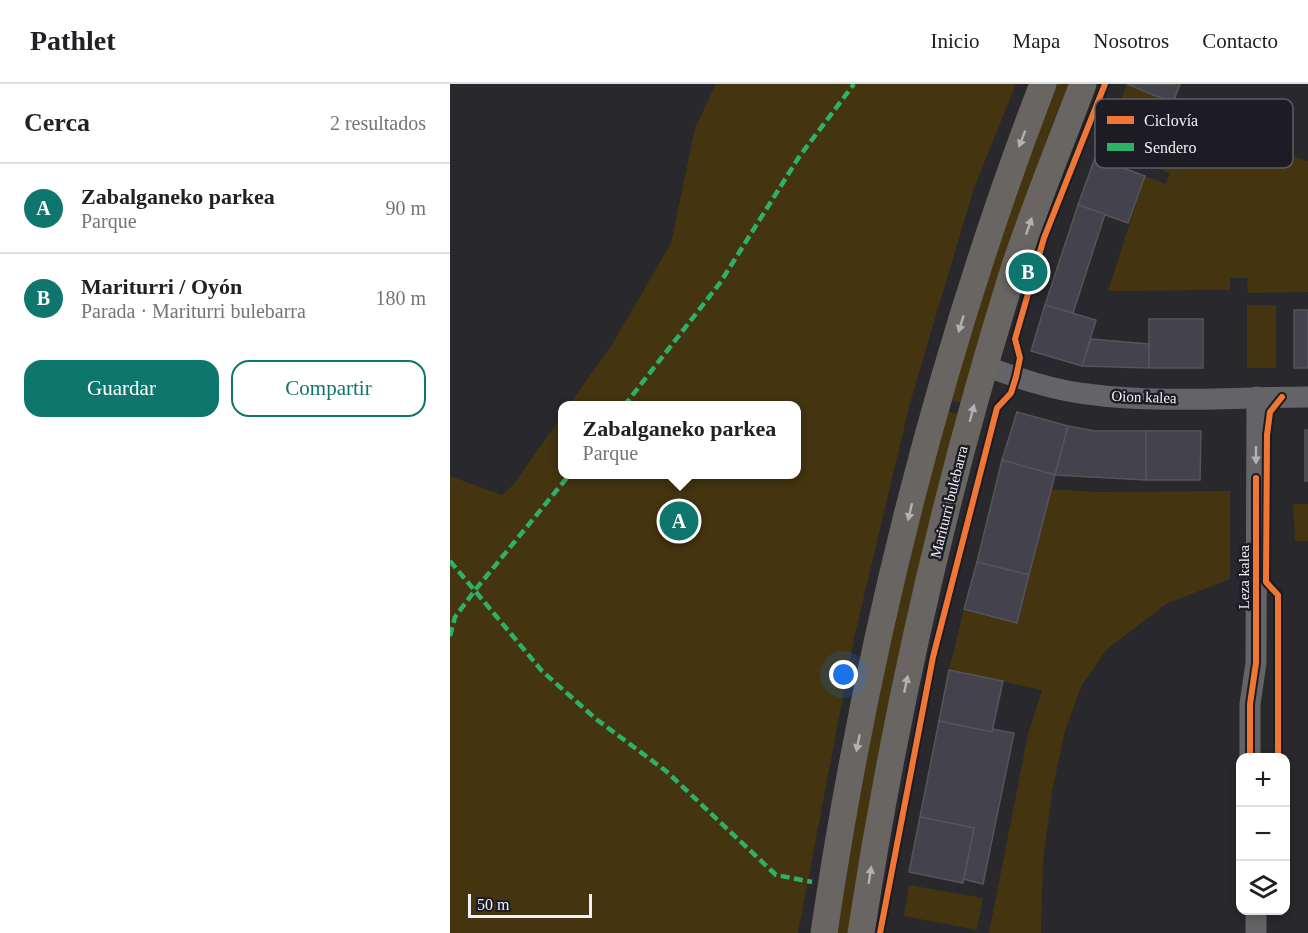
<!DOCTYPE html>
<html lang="es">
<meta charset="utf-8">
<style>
body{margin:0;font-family:"Times New Roman",serif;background:#f6f6f6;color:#202124}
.controls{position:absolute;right:18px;bottom:18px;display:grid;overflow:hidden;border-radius:12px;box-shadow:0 3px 9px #0003}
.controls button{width:54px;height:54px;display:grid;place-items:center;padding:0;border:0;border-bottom:2px solid #e0e0e0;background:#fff;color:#202124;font:30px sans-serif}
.scale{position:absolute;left:18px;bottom:15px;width:124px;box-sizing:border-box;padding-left:6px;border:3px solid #f1f0f7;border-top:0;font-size:16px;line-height:21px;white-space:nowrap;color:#f1f0f7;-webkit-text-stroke:4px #1d1c25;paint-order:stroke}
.you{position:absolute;left:394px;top:591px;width:21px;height:21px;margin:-15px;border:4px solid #fff;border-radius:50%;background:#1a73e8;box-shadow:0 0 0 9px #1a73e833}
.badge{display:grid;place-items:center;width:39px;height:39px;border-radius:50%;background:#0f766e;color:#fff;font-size:20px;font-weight:700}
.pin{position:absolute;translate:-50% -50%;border:3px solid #fff;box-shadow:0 2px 6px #0006}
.popup{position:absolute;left:108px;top:317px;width:243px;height:78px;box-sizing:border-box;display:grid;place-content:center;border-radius:12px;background:#fff;filter:drop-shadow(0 2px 4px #0005);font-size:20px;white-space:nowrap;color:#757577}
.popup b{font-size:22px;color:#202124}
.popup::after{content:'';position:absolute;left:50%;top:100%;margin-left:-12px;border:12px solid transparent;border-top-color:#fff}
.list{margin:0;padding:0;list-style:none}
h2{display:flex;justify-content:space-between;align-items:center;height:78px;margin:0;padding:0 24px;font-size:26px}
h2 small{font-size:20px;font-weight:400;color:#757577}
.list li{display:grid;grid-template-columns:39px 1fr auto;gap:18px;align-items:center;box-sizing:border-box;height:90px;padding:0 24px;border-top:2px solid #e0e0e0}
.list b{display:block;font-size:22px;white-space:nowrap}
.list p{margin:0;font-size:20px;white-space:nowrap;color:#757577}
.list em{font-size:20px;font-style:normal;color:#757577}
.actions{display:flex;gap:12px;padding:18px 24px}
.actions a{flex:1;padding:14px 0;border:2px solid #0f766e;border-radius:18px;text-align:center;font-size:21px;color:#0f766e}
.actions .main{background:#0f766e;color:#fff}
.icon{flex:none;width:33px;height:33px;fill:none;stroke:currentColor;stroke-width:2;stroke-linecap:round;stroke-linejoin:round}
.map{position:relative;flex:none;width:858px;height:849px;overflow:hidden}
header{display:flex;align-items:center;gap:36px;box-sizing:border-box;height:84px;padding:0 30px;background:#fff;border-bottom:2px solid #e0e0e0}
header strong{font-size:28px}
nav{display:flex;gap:33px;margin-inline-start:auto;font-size:21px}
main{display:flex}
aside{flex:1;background:#fff}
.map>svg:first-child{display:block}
.green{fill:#443510}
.building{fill:#44424d;stroke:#555558;stroke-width:1.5}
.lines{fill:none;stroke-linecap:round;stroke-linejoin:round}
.minor{stroke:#646467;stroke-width:21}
.major{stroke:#696562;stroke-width:27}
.quiet{stroke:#2db169;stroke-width:4.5;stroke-dasharray:9 4.5;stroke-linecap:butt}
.cycleway-casing{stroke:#1d1c25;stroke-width:10}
.cycleway{stroke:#f07635;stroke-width:6}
.oneway{fill:#b4b1b4}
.oneway2{fill:#b2b1b6}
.labels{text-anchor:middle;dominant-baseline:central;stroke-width:5;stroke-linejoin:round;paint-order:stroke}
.street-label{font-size:15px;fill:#f1f0f7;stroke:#1d1c25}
.key{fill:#1d1c25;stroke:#5d5c64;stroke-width:1.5}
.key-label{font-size:16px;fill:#f1f0f7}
</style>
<header>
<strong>Pathlet</strong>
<nav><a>Inicio</a><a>Mapa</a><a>Nosotros</a><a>Contacto</a></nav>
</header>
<main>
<aside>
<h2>Cerca<small>2 resultados</small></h2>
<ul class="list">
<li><span class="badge">A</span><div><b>Zabalganeko parkea</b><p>Parque</p></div><em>90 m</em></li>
<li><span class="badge">B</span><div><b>Mariturri / Oyón</b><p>Parada · Mariturri bulebarra</p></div><em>180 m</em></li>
</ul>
<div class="actions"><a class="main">Guardar</a><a>Compartir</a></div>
</aside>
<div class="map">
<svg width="858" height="849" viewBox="0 0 858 849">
<rect width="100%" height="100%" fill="#28282d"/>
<!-- green -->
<g class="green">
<path d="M266,0H566L524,104L460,319L405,550L348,849H0V392L52,411L64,400L112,331V390H346V322L119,321L163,259L221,159L245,44Z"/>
<path d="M603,0H621L516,320L500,316L548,154Z"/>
<path d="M677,0L745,28L821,65L858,77V208L798,209L797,194H780V206L658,207L695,92L715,100L720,89L651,64Z"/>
<rect x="797" y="221" width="29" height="63"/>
<path d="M496,327L513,331L401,849H383L414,675L450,512Z"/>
<path d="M601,405L648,408L780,407V495L716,520L656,566L631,603L615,647L602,708L593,778L591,849H539L578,650L592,606L499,586L514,525L568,539Z"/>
<path d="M843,420H858V457H845Z"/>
<path d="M459,801L533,814L527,846L454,832Z"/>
</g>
<!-- building -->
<g class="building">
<path d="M677,0H730L723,19Z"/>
<path d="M645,74L695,92L678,139L628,121Z"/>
<path d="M628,121L655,130L623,229L595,221Z"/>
<path d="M595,221L646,236L632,282L581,267Z"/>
<rect x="844" y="226" width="14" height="58"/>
<rect x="699" y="235" width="54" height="49"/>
<path d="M641,255L699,260V284L632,282Z"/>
<path d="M567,328L618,342L605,391L552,376Z"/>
<path d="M618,342L645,347H696V396L605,391Z"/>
<rect x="855" y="346" width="3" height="51"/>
<path d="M696,347H751L750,396H696Z"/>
<path d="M552,376L605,391L579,491L527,478Z"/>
<path d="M527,478L579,491L567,539L514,525Z"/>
<path d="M499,586L553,597L542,648L489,637Z"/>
<path d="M489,637L542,648L543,645L564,649L533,800L513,795L524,744L470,733Z"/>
<path d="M470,733L524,744L513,799L459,788Z"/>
</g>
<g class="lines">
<!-- minor -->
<g class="minor">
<path d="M535,282C568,294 602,306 637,310C709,320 785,313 858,313"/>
<path d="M800,674V620L806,579L807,313"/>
<path d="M806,849V826"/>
</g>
<!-- major -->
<g class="major">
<path d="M374,849C416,563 489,270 593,0"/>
<path d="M411,849C445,627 495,406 562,191C583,126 609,64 633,0"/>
</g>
<!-- quiet -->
<g class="quiet">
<path d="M174,322L270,199L349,73L404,0"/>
<path d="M0,477L92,587L146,635L216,687L326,791L362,798"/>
<path d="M0,552L5,533L26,505L120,390"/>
</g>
<defs>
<g id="cycleway">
<path d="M800,674V620L806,579V394"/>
<path d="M828,674V511L816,498L817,351L820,328L832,313"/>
<path d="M430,849L483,573L547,324L561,309L566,293L570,274L565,255L594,154L655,0"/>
</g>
</defs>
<!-- cycleway casing -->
<use href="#cycleway" class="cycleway-casing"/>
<!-- cycleway -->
<use href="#cycleway" class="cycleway"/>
</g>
<!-- one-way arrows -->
<defs><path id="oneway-solid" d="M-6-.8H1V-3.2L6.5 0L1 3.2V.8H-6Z" transform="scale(1.5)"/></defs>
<g class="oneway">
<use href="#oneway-solid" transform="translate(572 55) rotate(111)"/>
<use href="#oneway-solid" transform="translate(579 142) rotate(-71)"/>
<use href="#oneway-solid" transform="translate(511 240) rotate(107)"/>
<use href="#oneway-solid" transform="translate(522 329) rotate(-75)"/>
<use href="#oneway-solid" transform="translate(460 428) rotate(103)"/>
<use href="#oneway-solid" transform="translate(456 600) rotate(-78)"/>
<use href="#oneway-solid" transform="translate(408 659) rotate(101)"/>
<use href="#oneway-solid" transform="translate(420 791) rotate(-81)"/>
</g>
<use class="oneway2" href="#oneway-solid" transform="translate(806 371) rotate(90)"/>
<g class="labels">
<!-- street labels -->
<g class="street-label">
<text transform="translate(694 313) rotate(2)">Oion kalea</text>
<text transform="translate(499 418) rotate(-76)">Mariturri bulebarra</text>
<text transform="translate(794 493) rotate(-90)">Leza kalea</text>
</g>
</g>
<!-- legend -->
<rect x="645" y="15" width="198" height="69" rx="9" class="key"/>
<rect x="657" y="32" width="27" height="8" fill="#f07635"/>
<rect x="657" y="59" width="27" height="8" fill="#2db169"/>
<g class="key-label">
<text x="694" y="42">Ciclovía</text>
<text x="694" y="69">Sendero</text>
</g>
</svg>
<div class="controls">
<button>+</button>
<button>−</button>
<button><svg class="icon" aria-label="layers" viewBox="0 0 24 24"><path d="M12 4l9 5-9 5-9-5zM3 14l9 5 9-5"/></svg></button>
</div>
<div class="scale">50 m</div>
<div class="you"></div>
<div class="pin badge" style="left:229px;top:437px">A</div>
<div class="popup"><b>Zabalganeko parkea</b>Parque</div>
<div class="pin badge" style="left:578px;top:188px">B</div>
</div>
</main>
